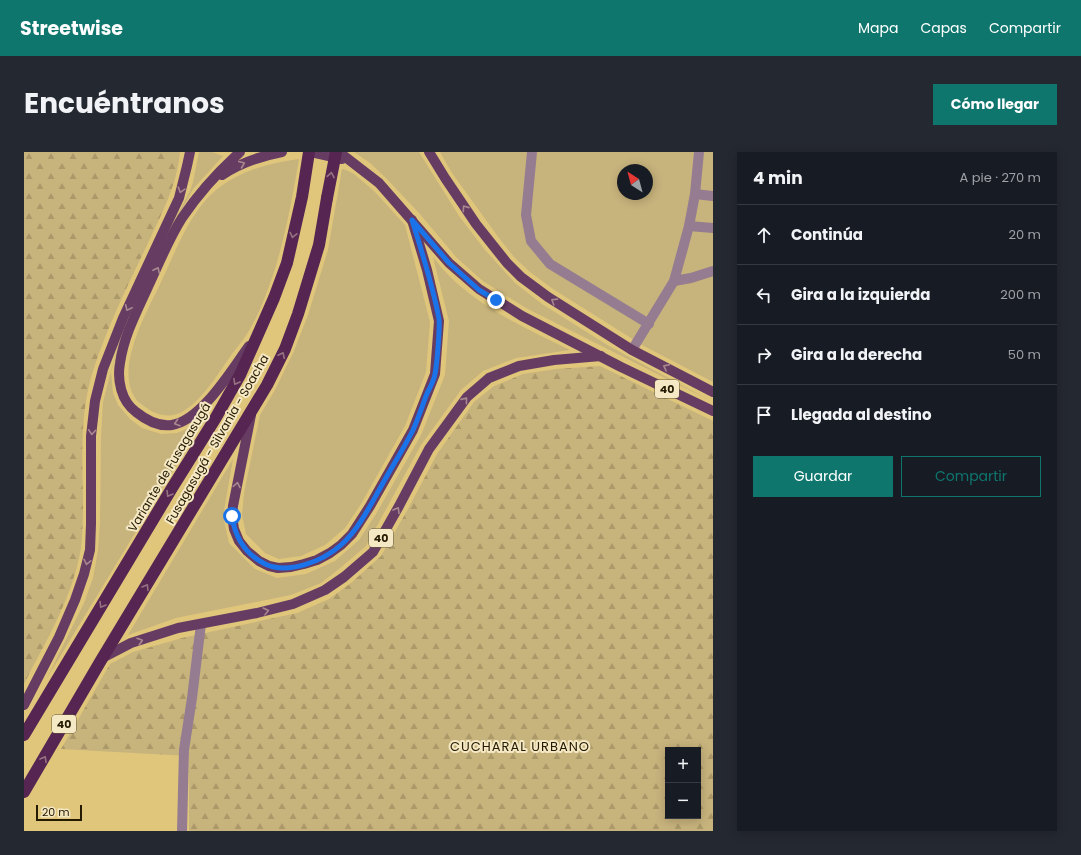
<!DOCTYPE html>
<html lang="es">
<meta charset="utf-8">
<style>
body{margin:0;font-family:Poppins,sans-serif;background:#242831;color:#f1f3f6}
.controls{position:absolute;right:12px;bottom:12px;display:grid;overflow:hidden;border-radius:0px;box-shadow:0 2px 10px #0003}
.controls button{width:36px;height:36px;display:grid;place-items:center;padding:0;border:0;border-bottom:1px solid #363941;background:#171b24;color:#f1f3f6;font:20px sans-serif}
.compass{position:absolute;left:593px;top:12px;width:36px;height:36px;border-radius:50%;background:#171b24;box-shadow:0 2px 10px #0003;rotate:324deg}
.scale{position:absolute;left:12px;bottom:10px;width:46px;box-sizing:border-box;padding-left:4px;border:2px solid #241a00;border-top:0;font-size:11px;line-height:14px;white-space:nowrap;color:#241a00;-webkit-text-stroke:3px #f5e8c4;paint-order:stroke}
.stop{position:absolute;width:12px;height:12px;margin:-9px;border:3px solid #1a73e8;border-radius:50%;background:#fff}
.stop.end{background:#1a73e8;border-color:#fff;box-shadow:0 1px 4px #0008}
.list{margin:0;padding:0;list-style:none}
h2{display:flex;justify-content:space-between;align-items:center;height:52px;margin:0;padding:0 16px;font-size:17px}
h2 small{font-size:13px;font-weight:400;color:#9ea1a6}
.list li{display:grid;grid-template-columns:26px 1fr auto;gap:12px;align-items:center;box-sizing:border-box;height:60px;padding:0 16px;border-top:1px solid #363941}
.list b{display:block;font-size:15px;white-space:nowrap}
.list em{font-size:13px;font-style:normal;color:#9ea1a6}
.actions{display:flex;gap:8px;padding:12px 16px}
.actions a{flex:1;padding:9px 0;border:1px solid #0f766e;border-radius:0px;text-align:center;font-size:14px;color:#0f766e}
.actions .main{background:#0f766e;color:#fff}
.icon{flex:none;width:22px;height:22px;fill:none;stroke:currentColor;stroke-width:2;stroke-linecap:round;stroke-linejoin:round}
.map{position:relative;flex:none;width:689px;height:679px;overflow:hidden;border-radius:0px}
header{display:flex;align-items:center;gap:24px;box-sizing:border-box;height:56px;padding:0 20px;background:#0f766e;color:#fff}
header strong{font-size:19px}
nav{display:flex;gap:22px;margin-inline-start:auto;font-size:14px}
.intro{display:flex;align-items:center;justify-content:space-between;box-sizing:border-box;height:96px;padding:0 24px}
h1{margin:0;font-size:28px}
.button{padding:10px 18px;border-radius:0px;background:#0f766e;color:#fff;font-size:14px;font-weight:700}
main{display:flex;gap:24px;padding:0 24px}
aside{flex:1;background:#171b24;border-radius:0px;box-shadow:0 2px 10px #0003}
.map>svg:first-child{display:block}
.green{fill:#c7b37c;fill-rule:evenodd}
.forest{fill:url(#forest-firs);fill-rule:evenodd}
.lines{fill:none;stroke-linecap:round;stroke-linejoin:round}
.minor{stroke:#957c91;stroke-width:10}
.major{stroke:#673c63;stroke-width:10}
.highway{stroke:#562552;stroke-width:12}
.highway-bridge{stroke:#562552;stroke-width:12}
.oneway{stroke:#a7898f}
.oneway2{stroke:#967380}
.route{stroke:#1a73e8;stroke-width:5}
.labels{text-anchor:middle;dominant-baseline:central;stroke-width:4;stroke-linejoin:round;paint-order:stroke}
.shield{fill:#f5e8c4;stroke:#63583b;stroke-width:1}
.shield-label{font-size:11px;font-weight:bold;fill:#241a00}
.street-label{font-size:12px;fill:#241a00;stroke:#f5e8c4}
.neighbourhood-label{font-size:13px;letter-spacing:1px;fill:#241a00;stroke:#f5e8c4}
</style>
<header>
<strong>Streetwise</strong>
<nav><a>Mapa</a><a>Capas</a><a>Compartir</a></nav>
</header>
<div class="intro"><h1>Encuéntranos</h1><a class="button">Cómo llegar</a></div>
<main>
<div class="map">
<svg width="689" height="679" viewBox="0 0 689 679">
<defs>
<pattern id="forest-firs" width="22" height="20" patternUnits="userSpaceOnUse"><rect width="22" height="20" fill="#c7b37c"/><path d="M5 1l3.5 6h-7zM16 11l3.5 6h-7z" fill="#ab9969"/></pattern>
</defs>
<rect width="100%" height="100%" fill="#e0c67b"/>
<!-- green -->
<g class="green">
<path d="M175,0H188L199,4L169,37L144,83L103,170L96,189L87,220L89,241L94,253L106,267L118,276L137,282L153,281L170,274L182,264L23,526L60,451L69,426L74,399L76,372L77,284L79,250L95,189L101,172L143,83L166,39L169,30Z"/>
<path d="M330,0H395L435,64L461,98L491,131L518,152L585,194L689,250L502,156L459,129L433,106L395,61L361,25L346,11Z"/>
<path d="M416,0H689V230L618,193L529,137L506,120L490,105L475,86L428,21ZM599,18H623V42H599Z"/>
<path d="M275,7C267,53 259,99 242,142C238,153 233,165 227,175C222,185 214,194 208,202C195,220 180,246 161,258C149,266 136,265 124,257C119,253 113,250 110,244C104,234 104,222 105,211C110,182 125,155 138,128C152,98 166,60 192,38C215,19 245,11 275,7Z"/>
<path d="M318,17L322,18L330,22L350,39L381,73L406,170L402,220L381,274L337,352L321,376L301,393L277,404L255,407L241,401L222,382L218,363L220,341L236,263L251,238L270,199L284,163L304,98Z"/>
<path d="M409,105C442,150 497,174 546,198L492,206L459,219L437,238L397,293L342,394L315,417L297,431L267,443L152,466L104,483L209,307L199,364L205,391L231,417L253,426L282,422L311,409L335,388L352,362L397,283L421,223L425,169Z"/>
</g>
<!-- forest -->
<g class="forest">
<path d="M0,0H156C153,33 138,61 124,91C105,131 85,171 71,213C56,255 58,300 59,345C59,362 59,379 57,396C49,445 22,489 0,532Z"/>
<path d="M576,214L689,269V679H165V604L37,597L86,512L109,500L158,486L273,461L305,447L327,431L357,404L384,357L413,302L450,250L470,234L499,222L532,217ZM644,598H674V664H644Z"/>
</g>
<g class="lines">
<!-- minor -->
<g class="minor">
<path d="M508,0L502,63L507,89L526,112L625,172"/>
<path d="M671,42L689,44"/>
<path d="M665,74L689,76"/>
<path d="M650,129L667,126L689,119"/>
<path d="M608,198L650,129L665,74L671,42L675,0"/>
<path d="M158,679L160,598L168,546L177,472"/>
</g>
<!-- major -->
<g class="major">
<path d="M216,0C194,20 174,42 158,66C144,88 134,114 123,137C112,161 100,184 96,211C93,228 97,249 112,260C122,268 135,275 148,273C178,268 208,217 225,194"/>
<path d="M287,0L318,7"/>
<path d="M315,0L355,31L425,111L455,137L498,164L597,215L689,259"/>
<path d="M405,0L421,26L452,72L483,111L497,125L524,145L608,198L689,240"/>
<path d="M198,23C216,11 237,4 258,0"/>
<path d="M227,263L209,354L208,364L210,377L215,389L223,399L235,409L245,414L254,416L267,415L280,412L293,408L306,401L317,393L328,382L346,354L389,278L411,222L415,169L403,118L388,68"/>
<path d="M80,505L107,491L154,476L233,461L269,452L301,438L320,425L349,400L375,354L405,297L443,245L465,226L495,214L530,208L577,204"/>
<path d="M0,553L35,485L51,448L60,422L66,398L67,372V284L71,249L79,217L99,166L155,46L163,14L166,0"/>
</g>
<!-- highway -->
<g class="highway">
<path d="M0,583L148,336L191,267L216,223L250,146L263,111L278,45L285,0"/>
<path d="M0,640L76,510L243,233L261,197L274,162L295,93L303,46"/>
</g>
<!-- highway-bridge -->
<path class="highway-bridge" d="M303,46L312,0"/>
</g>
<!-- one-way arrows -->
<defs><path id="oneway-chevron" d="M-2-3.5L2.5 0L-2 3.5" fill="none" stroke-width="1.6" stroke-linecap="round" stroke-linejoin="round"/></defs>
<g class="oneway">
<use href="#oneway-chevron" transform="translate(218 12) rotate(-22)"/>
<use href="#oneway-chevron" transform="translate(157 38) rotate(107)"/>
<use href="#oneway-chevron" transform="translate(441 56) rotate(-125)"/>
<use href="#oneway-chevron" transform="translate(133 118) rotate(-65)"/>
<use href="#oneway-chevron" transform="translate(530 149) rotate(-148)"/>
<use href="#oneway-chevron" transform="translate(104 156) rotate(115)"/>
<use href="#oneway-chevron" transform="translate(642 215) rotate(-153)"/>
<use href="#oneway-chevron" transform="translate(441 248) rotate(-51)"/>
<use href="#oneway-chevron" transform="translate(153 271) rotate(162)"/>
<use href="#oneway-chevron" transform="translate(68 280) rotate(94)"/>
<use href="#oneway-chevron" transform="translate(213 333) rotate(-79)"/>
<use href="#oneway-chevron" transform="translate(373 358) rotate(-60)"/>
<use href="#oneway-chevron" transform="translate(63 410) rotate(103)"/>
<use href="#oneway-chevron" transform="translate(242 459) rotate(-14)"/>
<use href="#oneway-chevron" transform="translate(116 489) rotate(-18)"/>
</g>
<g class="oneway2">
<use href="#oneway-chevron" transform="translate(307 23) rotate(-80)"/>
<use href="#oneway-chevron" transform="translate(269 83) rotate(103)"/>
<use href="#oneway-chevron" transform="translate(258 203) rotate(-64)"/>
<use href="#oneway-chevron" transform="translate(212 230) rotate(119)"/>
<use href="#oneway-chevron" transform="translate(145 342) rotate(121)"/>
<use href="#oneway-chevron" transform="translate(122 435) rotate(-59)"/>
<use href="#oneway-chevron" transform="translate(78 453) rotate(121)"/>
<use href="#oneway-chevron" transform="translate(20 607) rotate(-60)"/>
</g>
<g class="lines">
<!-- route -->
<path class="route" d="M208,364C211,386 221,402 241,412C264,423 299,409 317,393C335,377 347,352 359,331C369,313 380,296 389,278C394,267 398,255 402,244C405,237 410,229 411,222C413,212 416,176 415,167C409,134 398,100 388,68L425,111L455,138L472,148"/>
</g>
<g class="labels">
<!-- shield labels -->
<g class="shield">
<rect x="631" y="228" width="24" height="18" rx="3"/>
<rect x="345" y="377" width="24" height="18" rx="3"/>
<rect x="28" y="563" width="24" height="18" rx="3"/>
</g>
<g class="shield-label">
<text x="643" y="237">40</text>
<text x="357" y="386">40</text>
<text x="40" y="572">40</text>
</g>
<!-- street labels -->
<g class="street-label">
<text transform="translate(193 287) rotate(-60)">Fusagasugá - Silvania - Soacha</text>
<text transform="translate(145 315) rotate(-59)">Variante de Fusagasugá</text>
</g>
<!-- neighbourhood labels -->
<g class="neighbourhood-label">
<text x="496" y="594">CUCHARAL URBANO</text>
</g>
</g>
</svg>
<div class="controls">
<button>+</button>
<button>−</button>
</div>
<svg class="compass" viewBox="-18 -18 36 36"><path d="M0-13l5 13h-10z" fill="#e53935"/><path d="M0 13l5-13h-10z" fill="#9ea1a6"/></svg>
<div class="scale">20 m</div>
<div class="stop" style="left:208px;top:364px"></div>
<div class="stop end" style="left:472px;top:148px"></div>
</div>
<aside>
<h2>4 min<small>A pie · 270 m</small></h2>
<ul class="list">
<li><svg class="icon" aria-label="ahead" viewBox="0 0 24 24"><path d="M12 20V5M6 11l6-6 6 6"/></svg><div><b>Continúa</b></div><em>20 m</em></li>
<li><svg class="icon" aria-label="left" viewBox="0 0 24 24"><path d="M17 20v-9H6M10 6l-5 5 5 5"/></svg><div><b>Gira a la izquierda</b></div><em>200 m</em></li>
<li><svg class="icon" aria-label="right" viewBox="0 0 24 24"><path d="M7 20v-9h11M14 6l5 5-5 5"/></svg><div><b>Gira a la derecha</b></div><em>50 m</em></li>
<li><svg class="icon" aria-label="arrive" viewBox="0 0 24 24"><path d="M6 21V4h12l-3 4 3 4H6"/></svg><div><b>Llegada al destino</b></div></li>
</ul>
<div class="actions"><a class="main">Guardar</a><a>Compartir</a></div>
</aside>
</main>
